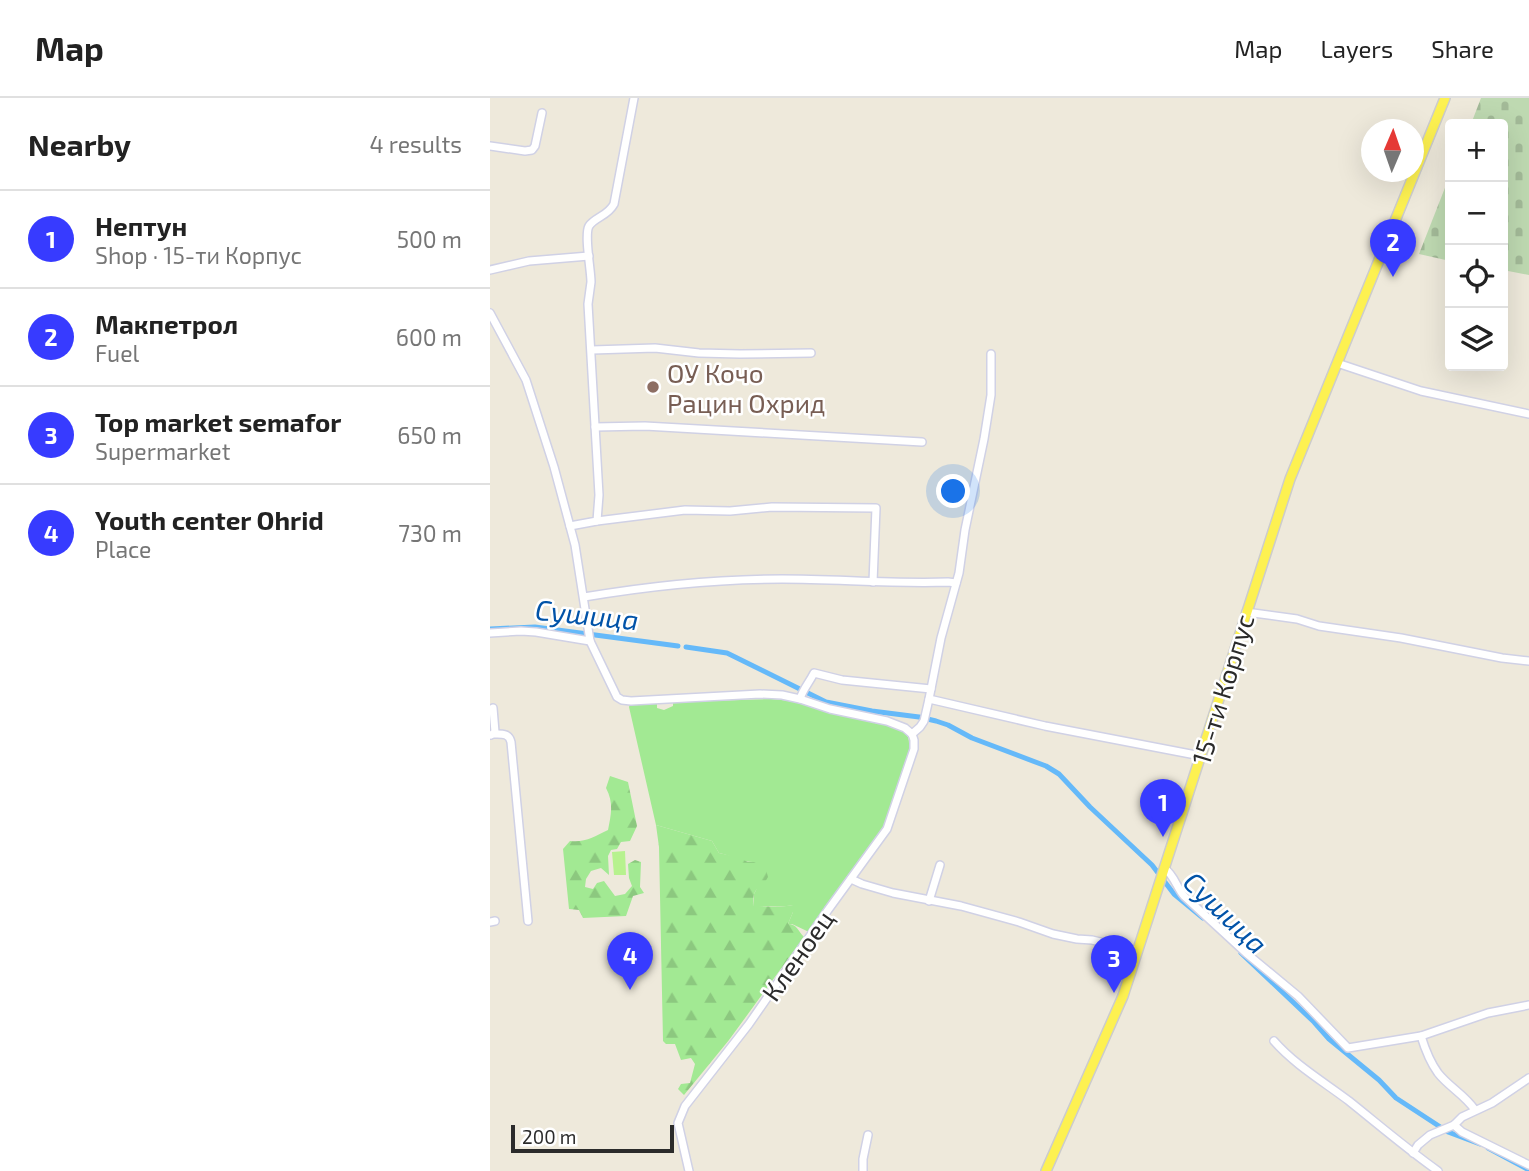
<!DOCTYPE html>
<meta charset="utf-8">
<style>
body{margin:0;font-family:"Exo 2",sans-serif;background:#f6f6f6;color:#222}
.controls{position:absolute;right:21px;top:21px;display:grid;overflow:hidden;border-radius:7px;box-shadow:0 7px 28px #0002}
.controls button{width:63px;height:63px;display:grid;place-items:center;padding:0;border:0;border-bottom:2px solid #e0e0e0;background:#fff;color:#222;font:35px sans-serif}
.compass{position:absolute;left:871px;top:21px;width:63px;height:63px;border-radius:50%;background:#fff;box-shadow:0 7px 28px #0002;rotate:2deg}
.scale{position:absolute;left:21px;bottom:18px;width:163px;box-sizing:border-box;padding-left:7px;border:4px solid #2b2b2b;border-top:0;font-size:19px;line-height:24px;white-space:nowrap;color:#2b2b2b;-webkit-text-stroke:5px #fff;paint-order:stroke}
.you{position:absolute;left:464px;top:394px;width:24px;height:24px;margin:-18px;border:5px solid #fff;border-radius:50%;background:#1a73e8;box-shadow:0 0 0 10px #1a73e833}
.badge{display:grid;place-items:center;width:46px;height:46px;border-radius:50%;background:#373bff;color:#fff;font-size:23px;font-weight:700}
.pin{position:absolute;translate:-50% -58px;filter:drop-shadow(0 2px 4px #0008)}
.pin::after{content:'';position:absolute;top:37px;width:24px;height:21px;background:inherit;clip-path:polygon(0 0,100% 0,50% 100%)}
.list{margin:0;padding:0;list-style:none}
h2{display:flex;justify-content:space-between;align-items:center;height:91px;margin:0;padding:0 28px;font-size:30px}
h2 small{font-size:23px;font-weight:400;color:#767676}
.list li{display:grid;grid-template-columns:46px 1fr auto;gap:21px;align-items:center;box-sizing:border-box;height:98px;padding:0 28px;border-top:2px solid #e0e0e0}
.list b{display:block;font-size:26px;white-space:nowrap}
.list p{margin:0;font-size:23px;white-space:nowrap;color:#767676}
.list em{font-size:23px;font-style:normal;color:#767676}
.icon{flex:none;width:38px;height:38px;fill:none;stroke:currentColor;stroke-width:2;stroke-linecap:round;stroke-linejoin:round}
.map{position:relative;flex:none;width:1039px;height:1073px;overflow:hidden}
header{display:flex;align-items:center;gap:42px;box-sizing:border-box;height:98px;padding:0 35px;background:#fff;border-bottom:2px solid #e0e0e0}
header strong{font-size:33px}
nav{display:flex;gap:38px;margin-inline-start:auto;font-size:24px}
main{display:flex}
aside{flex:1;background:#fff}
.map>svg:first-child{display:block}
.grass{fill:#a2e993}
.forest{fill:url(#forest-firs)}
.cemetery{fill:url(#cemetery-stones)}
.pitch{fill:#b7f28e}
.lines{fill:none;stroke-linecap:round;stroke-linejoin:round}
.canal{stroke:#65b9f9;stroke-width:5}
.minor-casing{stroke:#d0d1e5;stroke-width:10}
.major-casing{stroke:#ccc;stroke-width:12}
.minor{stroke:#fff;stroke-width:7}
.major{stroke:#fdf151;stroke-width:9}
.education-dot{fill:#8d6e63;stroke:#fff;stroke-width:2.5}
.labels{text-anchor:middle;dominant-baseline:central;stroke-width:5;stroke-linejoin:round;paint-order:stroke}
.education-label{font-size:26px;fill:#785e54;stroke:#fff;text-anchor:start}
.street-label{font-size:26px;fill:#2b2b2b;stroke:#fff}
.water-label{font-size:28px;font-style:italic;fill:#0153a8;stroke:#fff}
</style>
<header>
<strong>Map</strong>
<nav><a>Map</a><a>Layers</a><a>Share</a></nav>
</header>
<main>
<aside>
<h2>Nearby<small>4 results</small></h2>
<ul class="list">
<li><span class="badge">1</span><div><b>Нептун</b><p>Shop · 15-ти Корпус</p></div><em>500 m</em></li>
<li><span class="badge">2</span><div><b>Макпетрол</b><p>Fuel</p></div><em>600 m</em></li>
<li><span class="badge">3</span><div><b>Top market semafor</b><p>Supermarket</p></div><em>650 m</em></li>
<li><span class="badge">4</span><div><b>Youth center Ohrid</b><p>Place</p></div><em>730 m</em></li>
</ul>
</aside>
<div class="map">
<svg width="1039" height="1073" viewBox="0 0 1039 1073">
<defs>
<pattern id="forest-firs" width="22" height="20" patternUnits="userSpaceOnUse" patternTransform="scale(1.75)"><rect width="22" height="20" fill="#a2e993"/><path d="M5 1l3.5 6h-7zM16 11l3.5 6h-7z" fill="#8cc87f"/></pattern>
<pattern id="cemetery-stones" width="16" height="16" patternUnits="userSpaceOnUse" patternTransform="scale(1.75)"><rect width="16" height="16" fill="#bed9b1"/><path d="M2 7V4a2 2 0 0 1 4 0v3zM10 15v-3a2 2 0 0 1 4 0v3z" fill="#a3ba98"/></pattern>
</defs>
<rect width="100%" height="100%" fill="#eee9db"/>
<!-- grass -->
<path class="grass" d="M281,601C315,603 348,617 381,624C391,627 404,627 413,633C420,637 419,645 419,652L394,727L383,746L319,834L302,826H298L303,814V807C288,810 277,807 263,809L264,796L267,790L265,764C253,765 241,757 229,755L222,743L166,727L139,609L140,606L167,604V610L174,612L183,608V604Z"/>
<!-- forest -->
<g class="forest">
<path d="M120,678L138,684L147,728L140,743L131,744L127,751L121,752L118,758L119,777L111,770L101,773L96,781L95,789L103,791L107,785L114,783L125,798L135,796L142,788L139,780L138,766L145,762L151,764L150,789L154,795L143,798L136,818L93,820L89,812L79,811L73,751L80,743C95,745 105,738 118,732C121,717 124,705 116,690Z"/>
<path d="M166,727L222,743L229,755L247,759L258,764H274L278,779C275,785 272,785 268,790C263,794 263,802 263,808C277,808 289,810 303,807V814L298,826C307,826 308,833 314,839L239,942L194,997L188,991L191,986L200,985L205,966L201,960L191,962L185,946H176L173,943L169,749Z"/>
</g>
<!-- cemetery -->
<g class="cemetery">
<path d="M991,0H1039V177L1013,172V26H981Z"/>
<path d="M960,77V163L929,156Z"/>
</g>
<!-- pitch -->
<path class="pitch" d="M135,753L136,777H124L122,754Z"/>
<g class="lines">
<!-- canal -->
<g class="canal">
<path d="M0,531L45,529L188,548"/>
<path d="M196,549L237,555L336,604L382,613L429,619L446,623L458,627L482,640L556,668L569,676L600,709L662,767L684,796L713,820"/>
<path d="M751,855L824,924L839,941L889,982L906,1000L958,1034L990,1046"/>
<path d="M998,1050L1039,1072"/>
</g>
<defs>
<g id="minor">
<path d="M0,48L35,53L42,52L45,48L52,15"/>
<path d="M0,172L39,163L99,158"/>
<path d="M0,215L36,282L64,369L85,447L100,543L127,599L132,602L141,603L270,596L292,597L310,601L340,611L397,623L415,630L422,636"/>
<path d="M102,252L165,250L209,255L250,256L321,255"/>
<path d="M847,265L931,293L1039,316"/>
<path d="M105,329L155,328L432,344"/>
<path d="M107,423L195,412L240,413L282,409L386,410L383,484"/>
<path d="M80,428L107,423L109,397L98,206C99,199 100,191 101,184C101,172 94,137 99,128C105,119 118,118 124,106L144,0"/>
<path d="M94,499C159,488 225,481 292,481C347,481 403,486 458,484L466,485"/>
<path d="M756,514L807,521L829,528L911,540L1012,560L1039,563"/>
<path d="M0,535L31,533L46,534L100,543"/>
<path d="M310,601C313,591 319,585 324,575L352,582L441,591"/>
<path d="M439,601L555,628L711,658"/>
<path d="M4,636C12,636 19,635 21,644L38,823"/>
<path d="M422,636L430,629L434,623L439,601L451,540L469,475L475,432L494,341L501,297V256"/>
<path d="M1,637L5,634L3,610"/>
<path d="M675,771C684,777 687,790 694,798L756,855L808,898L858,950L931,938L998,915L1039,907"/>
<path d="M361,781L372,786L403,795L471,808L529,824L563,836L587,841L602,842L648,853"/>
<path d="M439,803L450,767"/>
<path d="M0,824L5,823"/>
<path d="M931,938C935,951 940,964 948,975C959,989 975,997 985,1012"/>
<path d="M784,943C805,967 834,984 859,1003C889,1027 917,1051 948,1073"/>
<path d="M964,1027L972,1034L1039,1067"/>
<path d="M923,1055L928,1047L940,1037L964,1027L972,1019L1002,1005L1039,980"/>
<path d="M199,1073L188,1025L195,1008L259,926L338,812L397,731L424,651V642L422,636"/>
<path d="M373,1073V1061L378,1037"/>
</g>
<path id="major" d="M556,1073L633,898L800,381L955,0"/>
</defs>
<!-- minor casing -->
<use href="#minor" class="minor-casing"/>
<!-- major casing -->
<use href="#major" class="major-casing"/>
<!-- minor -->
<use href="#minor" class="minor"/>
<!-- major -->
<use href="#major" class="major"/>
</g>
<!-- markers -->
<circle class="education-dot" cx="163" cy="289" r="7"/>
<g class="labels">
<!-- education labels -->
<g class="education-label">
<text x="177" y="274">ОУ Кочо<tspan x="177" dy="30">Рацин Охрид</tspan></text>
</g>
<!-- street labels -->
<g class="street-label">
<text transform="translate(732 591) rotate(-73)">15-ти Корпус</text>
<text transform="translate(307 857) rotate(-55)">Кленоец</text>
</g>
<!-- water labels -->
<g class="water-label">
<text transform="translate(97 516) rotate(6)">Сушица</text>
<text transform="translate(736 814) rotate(44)">Сушица</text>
</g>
</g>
</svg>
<div class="controls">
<button>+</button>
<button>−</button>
<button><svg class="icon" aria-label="locate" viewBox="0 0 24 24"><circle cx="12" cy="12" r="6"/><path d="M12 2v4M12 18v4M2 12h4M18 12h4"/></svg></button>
<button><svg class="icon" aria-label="layers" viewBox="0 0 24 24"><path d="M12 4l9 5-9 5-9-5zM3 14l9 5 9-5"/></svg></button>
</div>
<svg class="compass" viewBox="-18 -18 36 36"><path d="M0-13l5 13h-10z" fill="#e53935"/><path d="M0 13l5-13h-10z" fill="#767676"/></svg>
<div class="scale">200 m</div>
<div class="you"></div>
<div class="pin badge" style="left:673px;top:739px">1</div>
<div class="pin badge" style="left:903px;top:179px">2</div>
<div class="pin badge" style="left:624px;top:895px">3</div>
<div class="pin badge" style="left:140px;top:892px">4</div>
</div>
</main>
